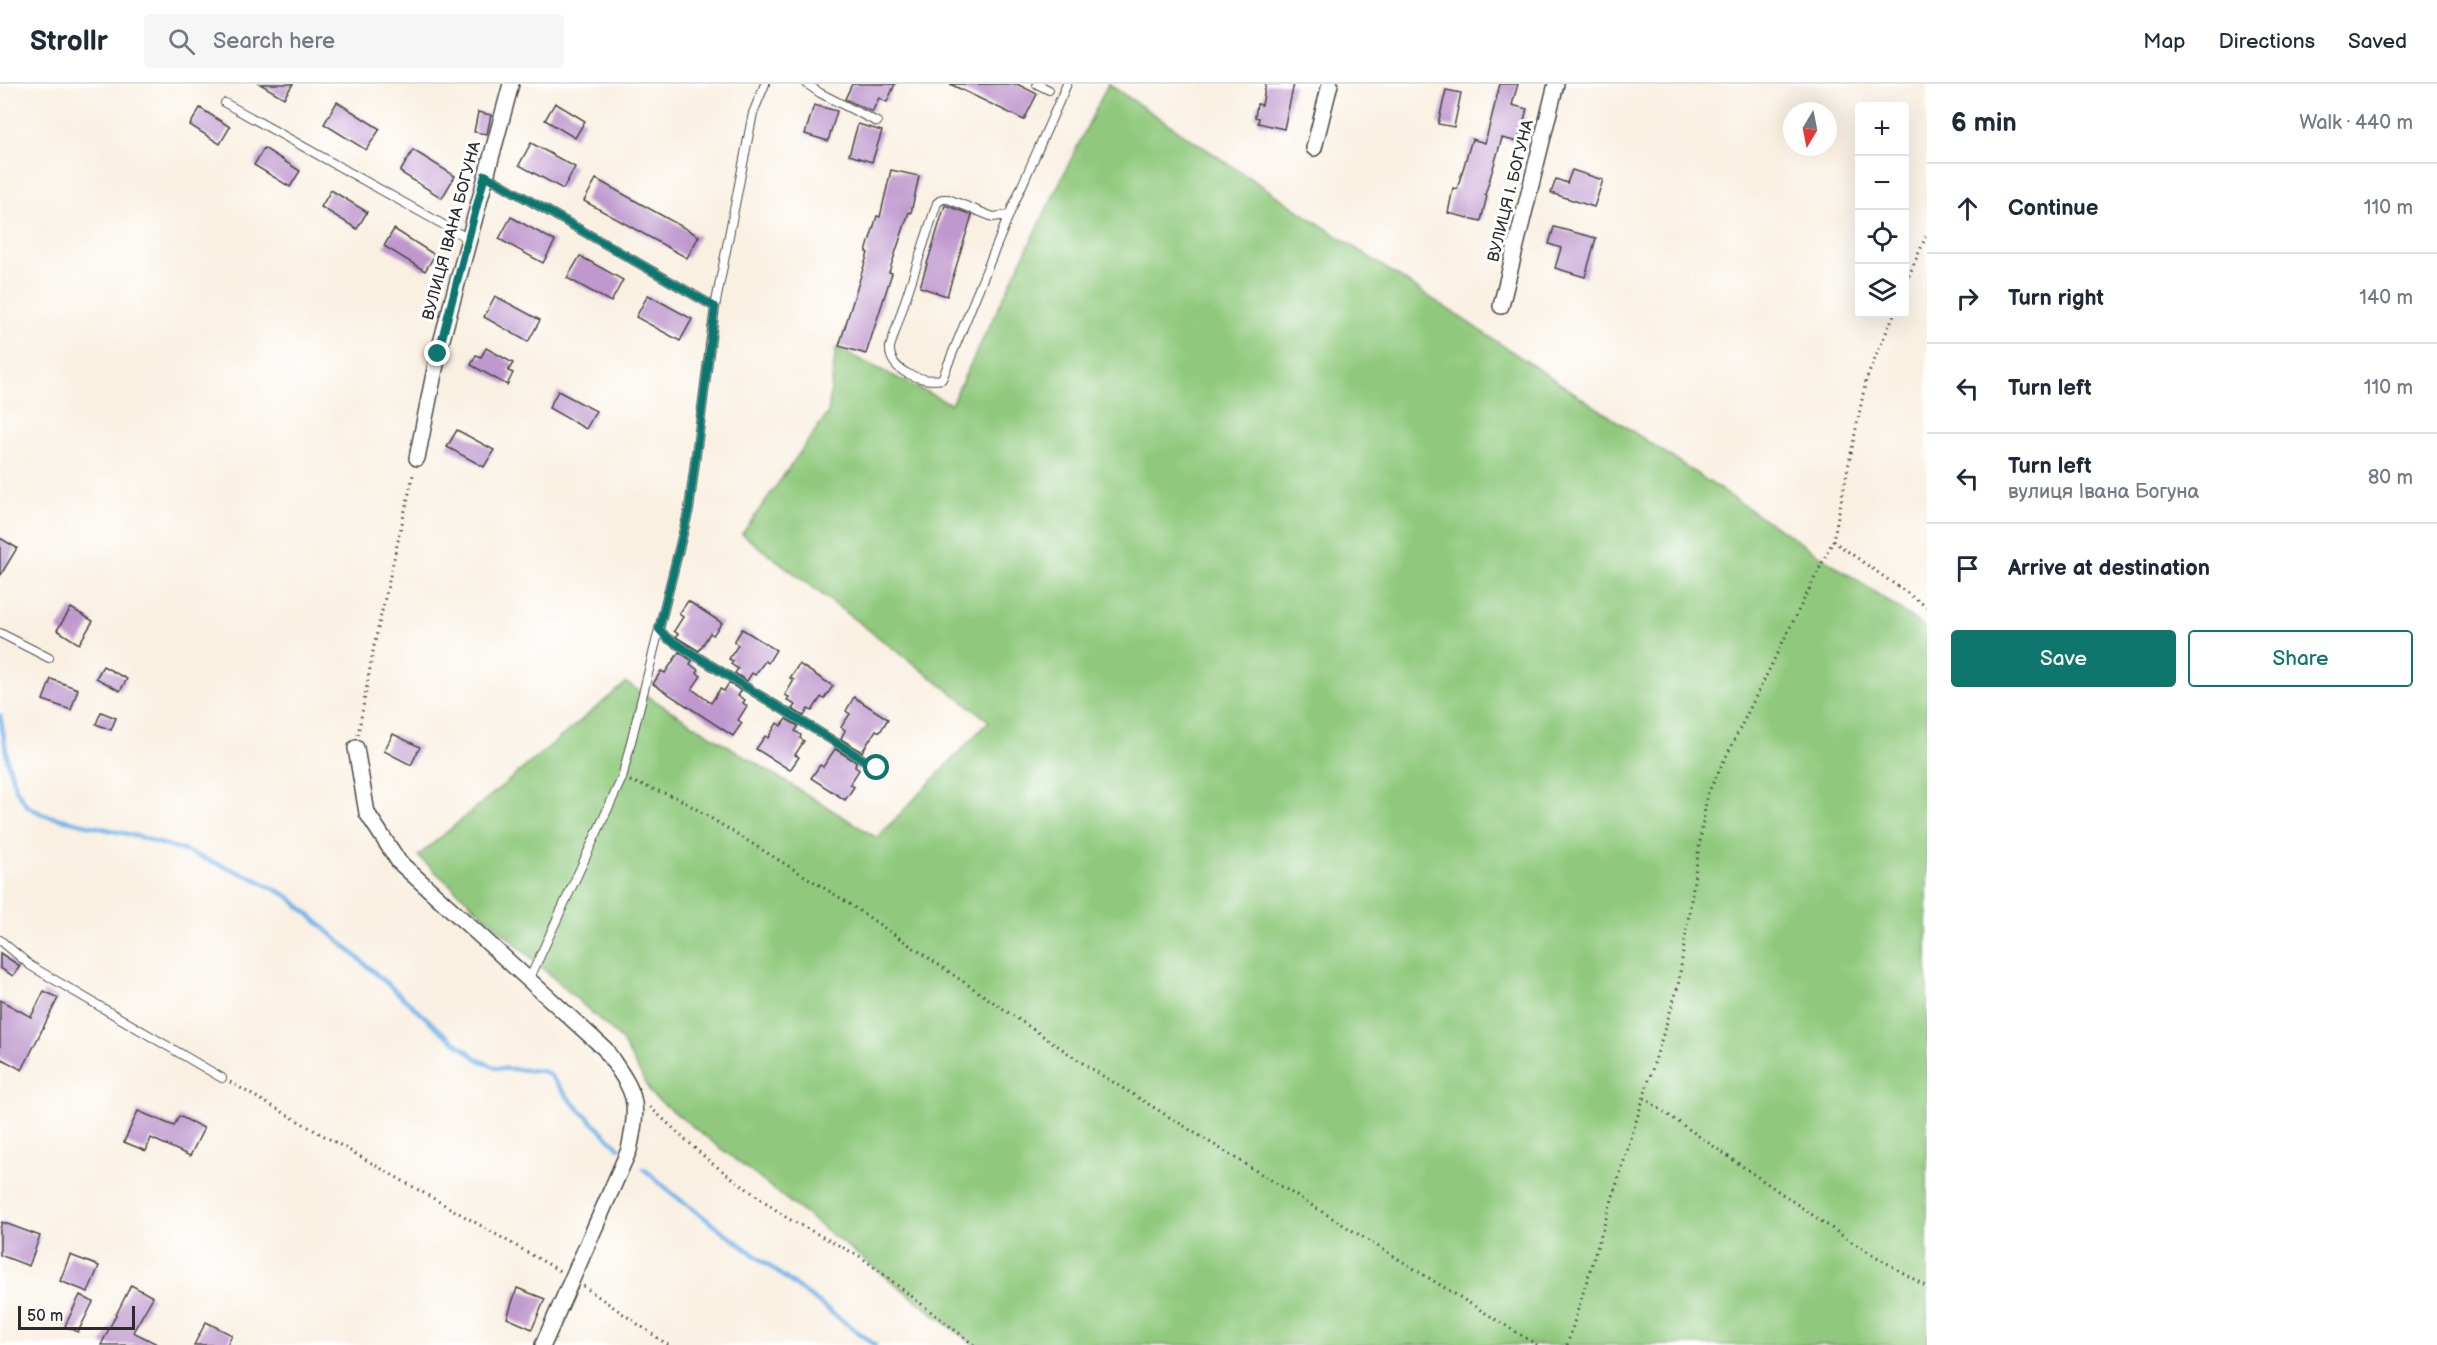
<!DOCTYPE html>
<meta charset="utf-8">
<style>
body{margin:0;font-family:"Balsamiq Sans",sans-serif;background:#f6f6f7;color:#1f2937}
.controls{position:absolute;right:18px;top:18px;display:grid;overflow:hidden;border-radius:6px;box-shadow:0 6px 24px #0002}
.controls button{width:54px;height:54px;display:grid;place-items:center;padding:0;border:0;border-bottom:2px solid #e0e1e3;background:#fff;color:#1f2937;font:30px sans-serif}
.compass{position:absolute;left:1783px;top:18px;width:54px;height:54px;border-radius:50%;background:#fff;box-shadow:0 6px 24px #0002;rotate:190deg}
.scale{position:absolute;left:18px;bottom:15px;width:117px;box-sizing:border-box;padding-left:6px;border:3px solid #2b2b2b;border-top:0;font-size:16px;line-height:21px;white-space:nowrap;color:#2b2b2b;-webkit-text-stroke:4px #fff;paint-order:stroke}
.stop{position:absolute;width:18px;height:18px;margin:-14px;border:4px solid #0f766e;border-radius:50%;background:#fff}
.stop.end{background:#0f766e;border-color:#fff;box-shadow:0 2px 6px #0008}
.list{margin:0;padding:0;list-style:none}
h2{display:flex;justify-content:space-between;align-items:center;height:78px;margin:0;padding:0 24px;font-size:26px}
h2 small{font-size:20px;font-weight:400;color:#747a83}
.list li{display:grid;grid-template-columns:39px 1fr auto;gap:18px;align-items:center;box-sizing:border-box;height:90px;padding:0 24px;border-top:2px solid #e0e1e3}
.list b{display:block;font-size:22px;white-space:nowrap}
.list p{margin:0;font-size:20px;white-space:nowrap;color:#747a83}
.list em{font-size:20px;font-style:normal;color:#747a83}
.actions{display:flex;gap:12px;padding:18px 24px}
.actions a{flex:1;padding:14px 0;border:2px solid #0f766e;border-radius:6px;text-align:center;font-size:21px;color:#0f766e}
.actions .main{background:#0f766e;color:#fff}
.icon{flex:none;width:33px;height:33px;fill:none;stroke:currentColor;stroke-width:2;stroke-linecap:round;stroke-linejoin:round}
.map{position:relative;flex:none;width:1927px;height:1261px;overflow:hidden}
header{display:flex;align-items:center;gap:36px;box-sizing:border-box;height:84px;padding:0 30px;background:#fff;border-bottom:2px solid #e0e1e3}
header strong{font-size:28px}
nav{display:flex;gap:33px;margin-inline-start:auto;font-size:21px}
.search{width:420px;height:54px;background:#f6f6f7;display:flex;align-items:center;gap:15px;box-sizing:border-box;padding:0 21px;border-radius:6px;color:#747a83;font-size:22px}
main{display:flex}
aside{flex:1;background:#fff}
.map>svg:first-child{display:block}
.green{fill:#90c97d;stroke:#5e7a54;stroke-width:1.5}
.lines{fill:none;stroke-linecap:round;stroke-linejoin:round}
.stream{stroke:#75b4e8;stroke-width:4.5}
.building{fill:#bf98ce}
.service-casing{stroke:#4a4946;stroke-width:10}
.minor-casing{stroke:#4a4946;stroke-width:18}
.path{stroke:#4a4946;stroke-width:3;stroke-dasharray:1.5 4.5;stroke-linecap:butt}
.service{stroke:#fff;stroke-width:8}
.minor{stroke:#fff;stroke-width:15}
.route{stroke:#0f766e;stroke-width:8}
.labels{text-anchor:middle;dominant-baseline:central;stroke-width:6;stroke-linejoin:round;paint-order:stroke}
.street-label{font-size:16px;fill:#2b2b2b;stroke:#fff}
</style>
<header>
<strong>Strollr</strong>
<div class="search"><svg class="icon" aria-label="search" viewBox="0 0 24 24"><circle cx="10" cy="10" r="6"/><path d="M15 15l6 6"/></svg>Search here</div>
<nav><a>Map</a><a>Directions</a><a>Saved</a></nav>
</header>
<main>
<div class="map">
<svg width="1927" height="1261" viewBox="0 0 1927 1261">
<rect width="100%" height="100%" fill="#fff"/>
<filter id="ink" filterUnits="userSpaceOnUse"><feTurbulence type="fractalNoise" baseFrequency=".0167" numOctaves="2"/><feDisplacementMap in="SourceGraphic" scale="12" xChannelSelector="R" yChannelSelector="G"/><feConvolveMatrix kernelMatrix="1 2 1 2 8 2 1 2 1" color-interpolation-filters="sRGB"/></filter>
<filter id="wash" filterUnits="userSpaceOnUse"><feTurbulence type="fractalNoise" baseFrequency=".008" numOctaves="4" result="noise"/><feDisplacementMap in="SourceGraphic" scale="24" xChannelSelector="R" yChannelSelector="G"/><feGaussianBlur stdDeviation="1.35" result="paint"/><feColorMatrix in="noise" values="0 0 0 0 0 0 0 0 0 0 0 0 0 0 0 0 0 1.4 0 .05"/><feComposite in="paint" operator="in"/></filter>
<g filter="url(#wash)">
<rect width="100%" height="100%" fill="#f9f0e2"/>
<!-- green -->
<path class="green" d="M1108,0L1872,506L1927,545V1261H974L652,1011L621,955L418,772L626,599L877,754L989,637L742,450L828,329L836,264L951,320Z"/>
<g class="lines">
<!-- stream -->
<g class="stream">
<path d="M0,631L8,679L16,705L27,722L44,731L136,752L185,767L251,793L288,812L442,948L479,976L496,984L542,987L549,990L571,1017L619,1064"/>
<path d="M644,1085L674,1111L875,1261"/>
</g>
</g>
<g id="blocks">
<!-- building -->
<g class="building">
<path d="M260,0H293L284,14Z"/>
<path d="M852,0H895L887,18L879,14L872,28L845,15Z"/>
<path d="M950,0H1017L1037,10L1024,36Z"/>
<path d="M1266,0H1294L1284,45L1258,39L1259,34L1255,33L1257,20L1262,21Z"/>
<path d="M1500,0H1518L1512,21L1527,25L1518,58L1502,54L1485,111L1487,112L1481,137L1448,129L1453,104L1457,105L1472,55L1485,59Z"/>
<path d="M1446,6L1461,9L1454,43L1438,40Z"/>
<path d="M337,18L380,45L366,66L324,40Z"/>
<path d="M555,19L585,37L575,54L545,36Z"/>
<path d="M814,21L837,27L828,57L805,50Z"/>
<path d="M200,24L230,43L220,60L190,41Z"/>
<path d="M478,28L491,31L487,50L474,48Z"/>
<path d="M858,40L882,47L872,78L849,71Z"/>
<path d="M531,59L575,83L563,105L519,81Z"/>
<path d="M264,64L300,87L290,103L254,81Z"/>
<path d="M413,66L455,92L442,114L400,88Z"/>
<path d="M891,86L919,92L911,129L909,128L889,188L892,189L866,270L839,262L868,169L866,168L877,132L880,133Z"/>
<path d="M1572,86L1603,96L1594,123L1551,109L1556,95L1567,99Z"/>
<path d="M596,95L699,152L687,174L584,117Z"/>
<path d="M331,106L367,128L357,145L321,123Z"/>
<path d="M945,121L972,131L947,212L920,203Z"/>
<path d="M511,133L555,157L543,179L499,155Z"/>
<path d="M1554,143L1596,154L1585,193L1555,184L1561,164L1549,160Z"/>
<path d="M394,145L435,171L425,187L384,162Z"/>
<path d="M580,172L623,196L611,218L567,194Z"/>
<path d="M648,211L692,235L680,257L636,233Z"/>
<path d="M495,212L540,236L528,258L484,233Z"/>
<path d="M486,264L513,279L508,287L513,289L507,301L471,281L476,271L481,273Z"/>
<path d="M558,307L596,327L586,345L549,324Z"/>
<path d="M457,346L494,366L484,383L447,363Z"/>
<path d="M0,454L17,464L0,492Z"/>
<path d="M688,517L722,539L713,551L710,549L699,567L676,553L678,550L674,547L683,533L679,530Z"/>
<path d="M71,524L93,537L79,560L57,546Z"/>
<path d="M742,545L776,566L768,579L765,577L755,591L752,589L747,597L735,589L738,585L731,580L733,577L729,575L738,561L734,558Z"/>
<path d="M679,568L692,577L690,580L698,586L697,589L701,592L692,605L711,619L720,605L724,607L729,599L741,607L738,612L745,616L743,619L747,622L738,636L742,639L733,652L653,600L661,587L665,589Z"/>
<path d="M799,580L833,602L824,615L821,613L812,627L808,625L804,632L792,625L795,621L787,616L789,613L785,611L794,596L790,594Z"/>
<path d="M103,582L127,595L120,607L96,594Z"/>
<path d="M51,595L78,605L71,626L43,616Z"/>
<path d="M854,613L888,635L880,648L876,646L862,668L841,655L845,646L841,643L850,630L846,627Z"/>
<path d="M101,628L116,634L111,646L96,640Z"/>
<path d="M786,635L798,642L795,647L801,651L800,654L804,657L795,671L799,673L790,686L756,665L765,652L768,654L777,639L781,642Z"/>
<path d="M393,650L420,663L411,681L384,667Z"/>
<path d="M835,665L856,678L855,683L859,686L850,700L854,703L845,716L811,694L820,681L823,683Z"/>
<path d="M0,869L20,882L13,892L0,884Z"/>
<path d="M44,907L58,914L22,986L0,974V916L31,933Z"/>
<path d="M138,1027L174,1042L179,1032L204,1044L190,1072L151,1054L146,1067L124,1058Z"/>
<path d="M2,1138L40,1152L29,1182L0,1171V1145Z"/>
<path d="M70,1171L99,1182L88,1208L60,1197Z"/>
<path d="M131,1201L153,1213L133,1248L159,1261H101Z"/>
<path d="M517,1204L545,1215L532,1245L507,1234Z"/>
<path d="M80,1211L93,1218L78,1248L65,1242Z"/>
<path d="M206,1238L232,1251L227,1261H194Z"/>
</g>
</g>
</g>
<g filter="url(#ink)">
<use href="#blocks" fill-opacity="0" stroke="#4a4946" stroke-width="1.5"/>
<g class="lines">
<defs>
<g id="service">
<path d="M807,0L820,9L877,38"/>
<path d="M1037,0L1049,6"/>
<path d="M225,19L469,155"/>
<path d="M485,91L715,223"/>
<path d="M1009,131L993,133L948,115H942L937,119L890,263C888,288 923,299 942,295L1009,131L1067,0"/>
<path d="M659,545L667,554L877,684"/>
<path d="M0,549L49,574"/>
<path d="M0,856L31,882L222,994"/>
<path d="M529,896L622,694L689,425L715,223L753,29L765,0"/>
</g>
<g id="minor">
<path d="M1314,64L1330,0"/>
<path d="M1501,222L1556,0"/>
<path d="M417,374L438,270L511,0"/>
<path d="M356,664L367,729L399,778L605,965C634,1009 641,1012 629,1066L543,1261"/>
</g>
</defs>
<!-- service casing -->
<use href="#service" class="service-casing"/>
<!-- minor casing -->
<use href="#minor" class="minor-casing"/>
<!-- path -->
<g class="path">
<path d="M1904,203L1927,150"/>
<path d="M1833,457L1927,523"/>
<path d="M358,651L374,562L414,387"/>
<path d="M630,697L678,714L842,815L1087,982L1537,1261"/>
<path d="M230,998L560,1187"/>
<path d="M1644,1014L1850,1157L1927,1203"/>
<path d="M650,1023L709,1077L787,1134L861,1173L974,1261"/>
<path d="M583,1202L668,1261"/>
<path d="M1567,1261L1678,902L1707,711L1833,457L1866,296L1894,230"/>
</g>
<!-- service -->
<use href="#service" class="service"/>
<!-- minor -->
<use href="#minor" class="minor"/>
</g>
</g>
<g class="lines" filter="url(#ink)">
<!-- route -->
<path class="route" d="M438,270L485,91L715,223L689,425L659,545L667,554L877,684"/>
</g>
<g class="labels">
<!-- street labels -->
<g class="street-label">
<text transform="translate(1511 107) rotate(-76)">ВУЛИЦЯ І. БОГУНА</text>
<text transform="translate(452 147) rotate(-75)">ВУЛИЦЯ ІВАНА БОГУНА</text>
</g>
</g>
</svg>
<div class="controls">
<button>+</button>
<button>−</button>
<button><svg class="icon" aria-label="locate" viewBox="0 0 24 24"><circle cx="12" cy="12" r="6"/><path d="M12 2v4M12 18v4M2 12h4M18 12h4"/></svg></button>
<button><svg class="icon" aria-label="layers" viewBox="0 0 24 24"><path d="M12 4l9 5-9 5-9-5zM3 14l9 5 9-5"/></svg></button>
</div>
<svg class="compass" viewBox="-18 -18 36 36"><path d="M0-13l5 13h-10z" fill="#e53935"/><path d="M0 13l5-13h-10z" fill="#747a83"/></svg>
<div class="scale">50 m</div>
<div class="stop" style="left:877px;top:684px"></div>
<div class="stop end" style="left:438px;top:270px"></div>
</div>
<aside>
<h2>6 min<small>Walk · 440 m</small></h2>
<ul class="list">
<li><svg class="icon" aria-label="ahead" viewBox="0 0 24 24"><path d="M12 20V5M6 11l6-6 6 6"/></svg><div><b>Continue</b></div><em>110 m</em></li>
<li><svg class="icon" aria-label="right" viewBox="0 0 24 24"><path d="M7 20v-9h11M14 6l5 5-5 5"/></svg><div><b>Turn right</b></div><em>140 m</em></li>
<li><svg class="icon" aria-label="left" viewBox="0 0 24 24"><path d="M17 20v-9H6M10 6l-5 5 5 5"/></svg><div><b>Turn left</b></div><em>110 m</em></li>
<li><svg class="icon" aria-label="left" viewBox="0 0 24 24"><path d="M17 20v-9H6M10 6l-5 5 5 5"/></svg><div><b>Turn left</b><p>вулиця Івана Богуна</p></div><em>80 m</em></li>
<li><svg class="icon" aria-label="arrive" viewBox="0 0 24 24"><path d="M6 21V4h12l-3 4 3 4H6"/></svg><div><b>Arrive at destination</b></div></li>
</ul>
<div class="actions"><a class="main">Save</a><a>Share</a></div>
</aside>
</main>
